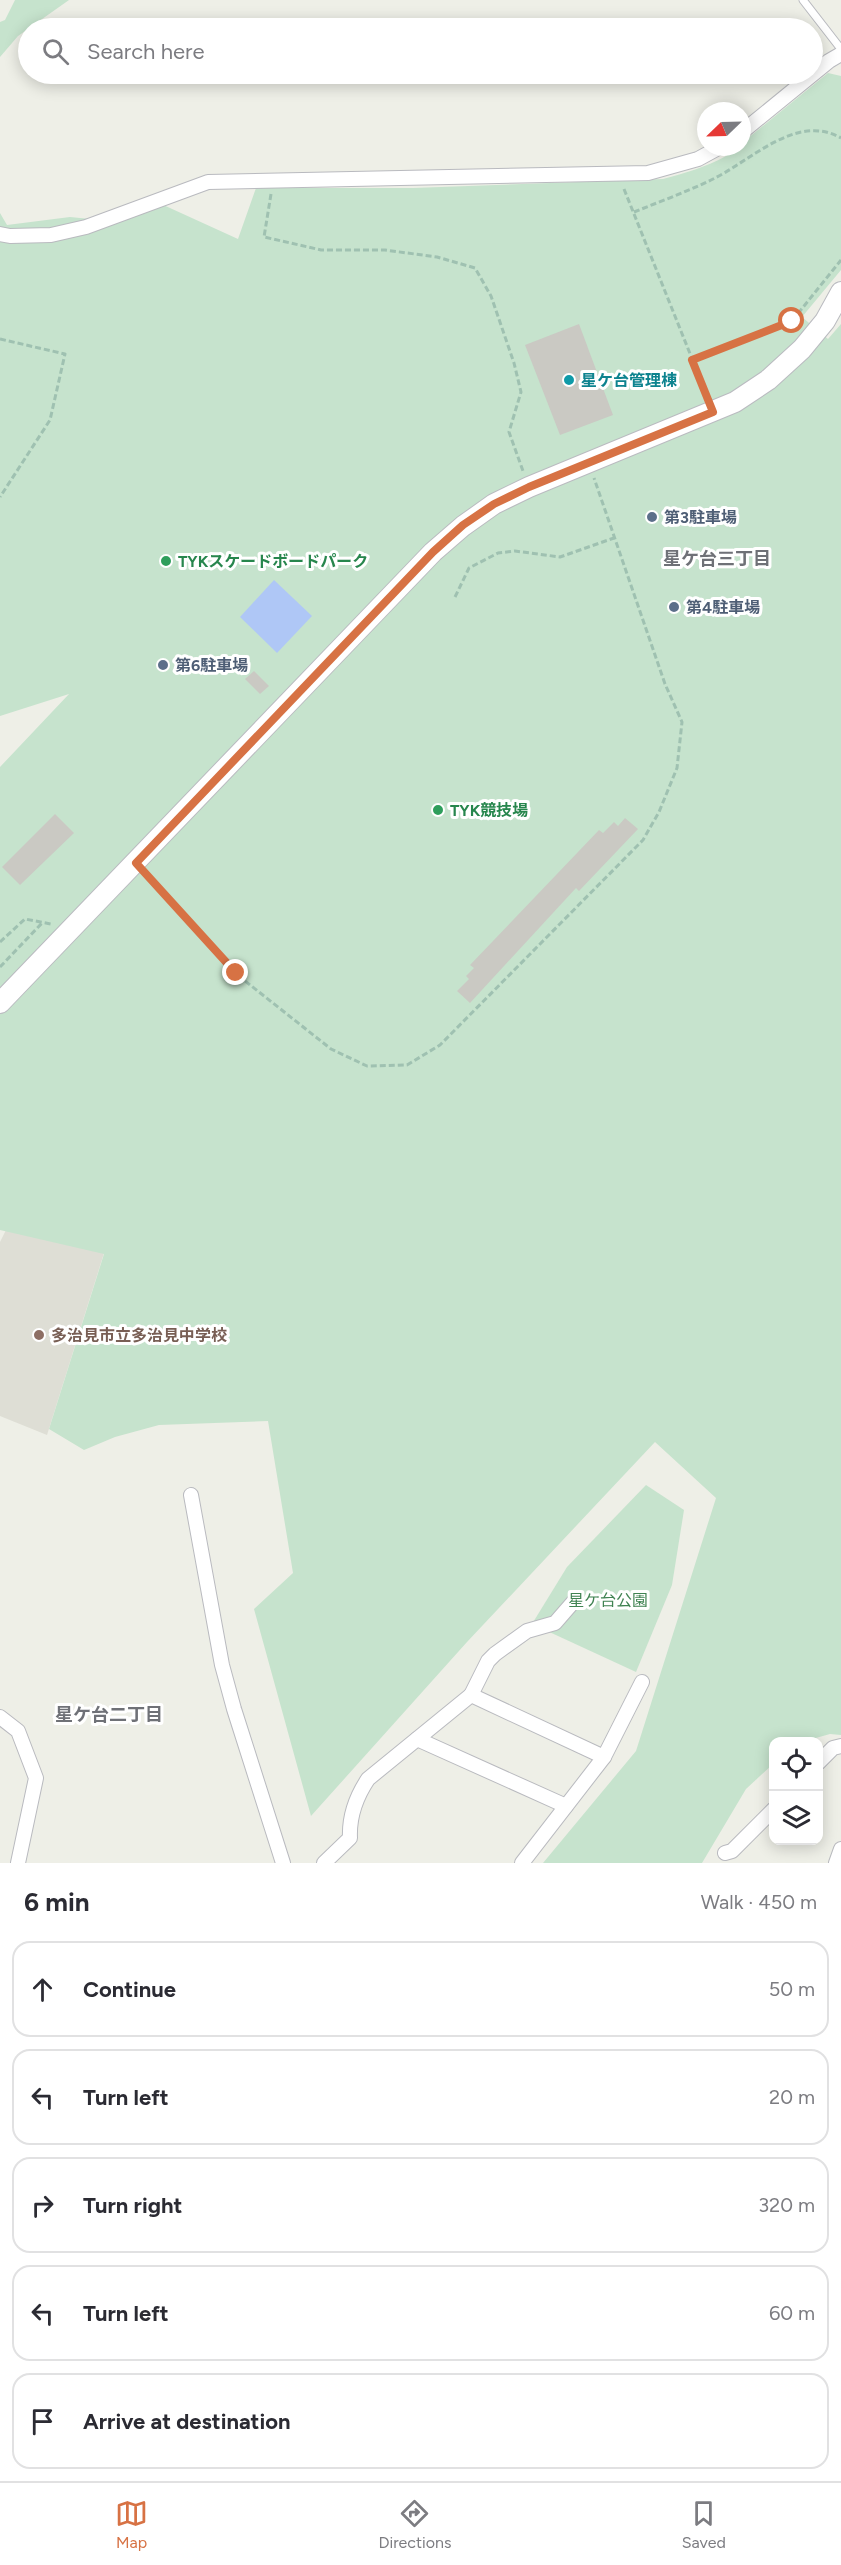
<!DOCTYPE html>
<meta charset="utf-8">
<style>
body{margin:0;font-family:Figtree,"Noto Sans JP",sans-serif;background:#f7f7f7;color:#2b2b33}
.controls{position:absolute;right:18px;bottom:18px;display:grid;overflow:hidden;border-radius:12px;box-shadow:0 3px 15px #0003}
.controls button{width:54px;height:54px;display:grid;place-items:center;padding:0;border:0;border-bottom:2px solid #e1e1e2;background:#fff;color:#2b2b33;font:30px sans-serif}
.compass{position:absolute;left:697px;top:102px;width:54px;height:54px;border-radius:50%;background:#fff;box-shadow:0 3px 15px #0003;rotate:247deg}
.stop{position:absolute;width:18px;height:18px;margin:-14px;border:4px solid #d77244;border-radius:50%;background:#fff}
.stop.end{background:#d77244;border-color:#fff;box-shadow:0 2px 6px #0008}
.list{margin:0;padding:0;list-style:none}
h2{display:flex;justify-content:space-between;align-items:center;height:78px;margin:0;padding:0 24px;font-size:26px}
h2 small{font-size:20px;font-weight:400;color:#7c7c81}
.list li{display:grid;grid-template-columns:39px 1fr auto;gap:18px;align-items:center;box-sizing:border-box;height:96px;margin:0 12px 12px;padding:0 12px;border:2px solid #e1e1e2;border-radius:18px}
.list b{display:block;font-size:22px;white-space:nowrap}
.list em{font-size:20px;font-style:normal;color:#7c7c81}
.icon{flex:none;width:33px;height:33px;fill:none;stroke:currentColor;stroke-width:2;stroke-linecap:round;stroke-linejoin:round}
.map{position:relative;flex:none;width:841px;height:1863px;overflow:hidden}
.search{position:absolute;background:#fff;box-shadow:0 3px 15px #0003;left:18px;right:18px;top:18px;height:66px;display:flex;align-items:center;gap:15px;box-sizing:border-box;padding:0 21px;border-radius:33px;color:#7c7c81;font-size:22px}
.sheet{height:618px;background:#fff}
nav{display:flex;justify-content:space-around;align-items:center;box-sizing:border-box;height:84px;border-top:2px solid #e1e1e2;background:#fff;font-size:16px;color:#7c7c81}
nav a{display:grid;justify-items:center;gap:3px}
nav .on{color:#d77244}
.map>svg:first-child{display:block}
.education{fill:#deded5}
.green{fill:#c6e3cd}
.water{fill:#afc7f6}
.building{fill:#cac9c3}
.lines{fill:none;stroke-linecap:round;stroke-linejoin:round}
.lane-casing{stroke:#b9babf;stroke-width:9}
.street-casing{stroke:#b9babf;stroke-width:16}
.secondary-casing{stroke:#babbc0;stroke-width:22}
.path{stroke:#9fc1b1;stroke-width:3;stroke-dasharray:6 3;stroke-linecap:butt}
.lane{stroke:#fff;stroke-width:7}
.street{stroke:#fff;stroke-width:14}
.secondary{stroke:#fff;stroke-width:20}
.route{stroke:#d77244;stroke-width:8}
.culture-dot{fill:#0f9aa8;stroke:#fff;stroke-width:2}
.service-dot{fill:#5c6f8a;stroke:#fff;stroke-width:2}
.leisure-dot{fill:#2e9e5b;stroke:#fff;stroke-width:2}
.education-dot{fill:#8d6e63;stroke:#fff;stroke-width:2}
.labels{text-anchor:middle;dominant-baseline:central;stroke-width:6;stroke-linejoin:round;paint-order:stroke}
.culture-label{font-size:16px;font-weight:bold;fill:#0d838f;stroke:#fff;text-anchor:start}
.service-label{font-size:16px;font-weight:bold;fill:#4e5e75;stroke:#fff;text-anchor:start}
.leisure-label{font-size:16px;font-weight:bold;fill:#27864d;stroke:#fff;text-anchor:start}
.education-label{font-size:16px;font-weight:bold;fill:#785e54;stroke:#fff;text-anchor:start}
.park-label{font-size:16px;fill:#408352;stroke:#fff}
.neighbourhood-label{font-size:18px;font-weight:bold;fill:#6f7177;stroke:#fff}
</style>
<div class="map">
<svg width="841" height="1863" viewBox="0 0 841 1863">
<rect width="100%" height="100%" fill="#eeefe7"/>
<!-- education -->
<path class="education" d="M6,1230L104,1253L47,1435L0,1416V1242Z"/>
<!-- green -->
<g class="green">
<path d="M15,0H69L18,36L0,57V22L5,20Z"/>
<path d="M828,73L841,76V270L802,317L828,339L841,324V1735L830,1734L805,1741L774,1742L773,1764L746,1789L702,1863H543L636,1751L716,1498L655,1442L467,1642L311,1816L254,1609L293,1573L268,1421L159,1425L115,1437L84,1450L49,1429L104,1254L0,1230V767L69,694L0,716V213L7,225L70,217L111,221L159,203L238,239L256,188H413L663,179C685,173 706,167 726,156C732,152 735,147 742,147V143Z"/>
<path d="M646,1485L684,1510L672,1585L636,1672L532,1624L567,1567Z"/>
</g>
<!-- water -->
<path class="water" d="M274,580L312,616L277,653L240,617Z"/>
<!-- building -->
<g class="building">
<path d="M579,324L613,415L560,435L525,345Z"/>
<path d="M254,671L269,686L260,694L245,679Z"/>
<path d="M55,814L74,833L20,885L2,867Z"/>
<path d="M625,818L638,829L579,891L576,888L470,1003L457,991L469,979L466,976L474,968L470,965L599,830L603,833L614,822L618,826Z"/>
</g>
<g class="lines">
<defs>
<path id="lane" d="M803,0L841,49"/>
<g id="street">
<path d="M742,132L829,61L841,54"/>
<path d="M0,234L10,236L51,235L86,227L208,182L648,173L698,159L720,147"/>
<path d="M191,1495L222,1665L234,1709L283,1863"/>
<path d="M471,1695L488,1661L495,1654L527,1631L555,1623L575,1600"/>
<path d="M0,1717L18,1731L36,1778L18,1863"/>
<path d="M417,1739L566,1806"/>
<path d="M818,1763L833,1748L841,1746"/>
<path d="M725,1853L732,1851L774,1809"/>
<path d="M324,1863L350,1838C349,1817 356,1797 368,1779L471,1695L604,1757"/>
<path d="M522,1863L604,1757L642,1682"/>
<path d="M836,1863L841,1849"/>
</g>
<path id="secondary" d="M0,1003L433,552L463,526L494,504L529,487L735,402L768,380L802,349L825,321L841,292"/>
</defs>
<!-- lane casing -->
<use href="#lane" class="lane-casing"/>
<!-- street casing -->
<use href="#street" class="street-casing"/>
<!-- secondary casing -->
<use href="#secondary" class="secondary-casing"/>
<!-- path -->
<g class="path">
<path d="M624,189L707,396"/>
<path d="M271,194L264,237L321,250H385L437,257L475,268L491,296L514,363L521,392L509,432L523,471"/>
<path d="M634,212C659,202 686,192 711,180C750,162 796,112 841,138"/>
<path d="M0,339L65,354L50,420L0,497"/>
<path d="M692,360L792,321L841,260"/>
<path d="M455,597L469,568L498,553L515,551L560,557L614,538"/>
<path d="M147,876L235,973L331,1049L367,1066L407,1065L440,1045L643,840L659,812L677,768L682,722L665,684L594,478"/>
<path d="M0,942L25,919L51,924"/>
<path d="M0,967L43,922"/>
</g>
<!-- lane -->
<use href="#lane" class="lane"/>
<!-- street -->
<use href="#street" class="street"/>
<!-- secondary -->
<use href="#secondary" class="secondary"/>
</g>
<g class="lines">
<!-- route -->
<path class="route" d="M236,973L136,863L433,552L463,525L494,504L529,487L713,412L692,360L792,321"/>
</g>
<!-- markers -->
<circle class="culture-dot" cx="569" cy="380" r="6"/>
<g class="service-dot">
<circle cx="652" cy="517" r="6"/>
<circle cx="674" cy="607" r="6"/>
<circle cx="163" cy="665" r="6"/>
</g>
<g class="leisure-dot">
<circle cx="166" cy="561" r="6"/>
<circle cx="438" cy="810" r="6"/>
</g>
<circle class="education-dot" cx="39" cy="1335" r="6"/>
<g class="labels">
<!-- culture labels -->
<g class="culture-label">
<text x="581" y="380">星ケ台管理棟</text>
</g>
<!-- service labels -->
<g class="service-label">
<text x="664" y="517">第3駐車場</text>
<text x="686" y="607">第4駐車場</text>
<text x="175" y="665">第6駐車場</text>
</g>
<!-- leisure labels -->
<g class="leisure-label">
<text x="178" y="561">TYKスケードボードパーク</text>
<text x="450" y="810">TYK競技場</text>
</g>
<!-- education labels -->
<g class="education-label">
<text x="51" y="1335">多治見市立多治見中学校</text>
</g>
<!-- park labels -->
<g class="park-label">
<text x="608" y="1600">星ケ台公園</text>
</g>
<!-- neighbourhood labels -->
<g class="neighbourhood-label">
<text x="717" y="559">星ケ台三丁目</text>
<text x="109" y="1715">星ケ台二丁目</text>
</g>
</g>
</svg>
<div class="controls">
<button><svg class="icon" aria-label="locate" viewBox="0 0 24 24"><circle cx="12" cy="12" r="6"/><path d="M12 2v4M12 18v4M2 12h4M18 12h4"/></svg></button>
<button><svg class="icon" aria-label="layers" viewBox="0 0 24 24"><path d="M12 4l9 5-9 5-9-5zM3 14l9 5 9-5"/></svg></button>
</div>
<svg class="compass" viewBox="-18 -18 36 36"><path d="M0-13l5 13h-10z" fill="#e53935"/><path d="M0 13l5-13h-10z" fill="#7c7c81"/></svg>
<div class="stop" style="left:792px;top:321px"></div>
<div class="stop end" style="left:236px;top:973px"></div>
<div class="search"><svg class="icon" aria-label="search" viewBox="0 0 24 24"><circle cx="10" cy="10" r="6"/><path d="M15 15l6 6"/></svg>Search here</div>
</div>
<section class="sheet">
<h2>6 min<small>Walk · 450 m</small></h2>
<ul class="list">
<li><svg class="icon" aria-label="ahead" viewBox="0 0 24 24"><path d="M12 20V5M6 11l6-6 6 6"/></svg><div><b>Continue</b></div><em>50 m</em></li>
<li><svg class="icon" aria-label="left" viewBox="0 0 24 24"><path d="M17 20v-9H6M10 6l-5 5 5 5"/></svg><div><b>Turn left</b></div><em>20 m</em></li>
<li><svg class="icon" aria-label="right" viewBox="0 0 24 24"><path d="M7 20v-9h11M14 6l5 5-5 5"/></svg><div><b>Turn right</b></div><em>320 m</em></li>
<li><svg class="icon" aria-label="left" viewBox="0 0 24 24"><path d="M17 20v-9H6M10 6l-5 5 5 5"/></svg><div><b>Turn left</b></div><em>60 m</em></li>
<li><svg class="icon" aria-label="arrive" viewBox="0 0 24 24"><path d="M6 21V4h12l-3 4 3 4H6"/></svg><div><b>Arrive at destination</b></div></li>
</ul>
</section>
<nav>
<a class="on"><svg class="icon" aria-label="map" viewBox="0 0 24 24"><path d="M3 6l6-2 6 2 6-2v14l-6 2-6-2-6 2zM9 4v14M15 6v14"/></svg>Map</a>
<a><svg class="icon" aria-label="directions" viewBox="0 0 24 24"><path d="M12 3l9 9-9 9-9-9zM9 14v-3h6M13 9l2 2-2 2"/></svg>Directions</a>
<a><svg class="icon" aria-label="saved" viewBox="0 0 24 24"><path d="M7 4h10v16l-5-4-5 4z"/></svg>Saved</a>
</nav>
